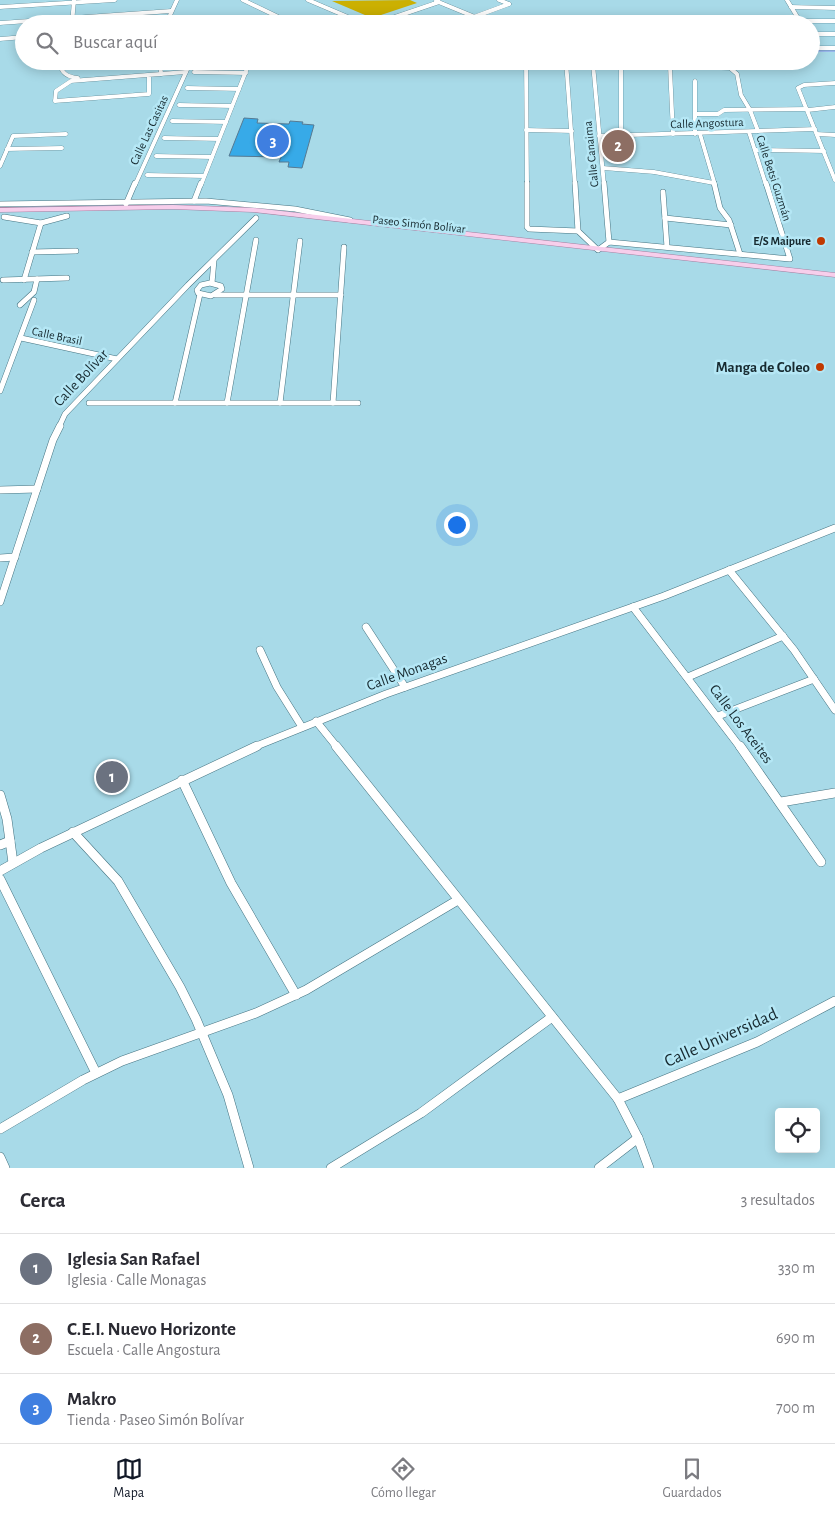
<!DOCTYPE html>
<html lang="es">
<meta charset="utf-8">
<style>
body{margin:0;font-family:"Alegreya Sans",sans-serif;background:#f7f7f7;color:#2b2b33}
.controls{position:absolute;right:15px;bottom:15px;display:grid;overflow:hidden;border-radius:5px;box-shadow:0 2px 12px #0003}
.controls button{width:45px;height:45px;display:grid;place-items:center;padding:0;border:0;border-bottom:1px solid #e1e1e2;background:#fff;color:#2b2b33;font:25px sans-serif}
.you{position:absolute;left:456px;top:524px;width:18px;height:18px;margin:-12px;border:4px solid #fff;border-radius:50%;background:#1a73e8;box-shadow:0 0 0 8px #1a73e833}
.badge{display:grid;place-items:center;width:32px;height:32px;border-radius:50%;background:#111827;color:#fff;font-size:16px;font-weight:700}
.pin{position:absolute;translate:-50% -50%;border:2px solid #fff;box-shadow:0 1px 5px #0006}
.list{margin:0;padding:0;list-style:none}
h2{display:flex;justify-content:space-between;align-items:center;height:65px;margin:0;padding:0 20px;font-size:21px}
h2 small{font-size:16px;font-weight:400;color:#7c7c81}
.list li{display:grid;grid-template-columns:32px 1fr auto;gap:15px;align-items:center;box-sizing:border-box;height:70px;padding:0 20px;border-top:1px solid #e1e1e2}
.list b{display:block;font-size:19px;white-space:nowrap}
.list p{margin:0;font-size:16px;white-space:nowrap;color:#7c7c81}
.list em{font-size:16px;font-style:normal;color:#7c7c81}
.icon{flex:none;width:28px;height:28px;fill:none;stroke:currentColor;stroke-width:2;stroke-linecap:round;stroke-linejoin:round}
.map{position:relative;flex:none;width:835px;height:1168px;overflow:hidden}
.search{position:absolute;background:#fff;box-shadow:0 2px 12px #0003;left:15px;right:15px;top:15px;height:55px;display:flex;align-items:center;gap:12px;box-sizing:border-box;padding:0 18px;border-radius:28px;color:#7c7c81;font-size:19px}
.sheet{height:275px;background:#fff}
nav{display:flex;justify-content:space-around;align-items:center;box-sizing:border-box;height:70px;border-top:1px solid #e1e1e2;background:#fff;font-size:14px;color:#7c7c81}
nav a{display:grid;justify-items:center;gap:2px}
nav .on{color:#111827}
.map>svg:first-child{display:block}
.green{fill:#cbb002}
.lines{fill:none;stroke-linecap:round;stroke-linejoin:round}
.stream{stroke:#8791ed;stroke-width:1}
.building{fill:#37aae8;stroke:#567a92}
.street-far3-casing{stroke:#457482;stroke-width:4.5}
.street-far2-casing{stroke:#457482;stroke-width:6}
.street-far1-casing{stroke:#457482;stroke-width:8}
.street-casing{stroke:#457482;stroke-width:10}
.primary-casing{stroke:#a580a1;stroke-width:1}
.street-far3{stroke:#fff;stroke-width:4}
.street-far2{stroke:#fff;stroke-width:5}
.street-far1{stroke:#fff;stroke-width:7}
.street{stroke:#fff;stroke-width:9}
.primary{fill:#f7ceeb;fill-rule:evenodd}
.poi-dot{fill:#c03900;stroke:#b5e7f5;stroke-width:2}
.labels{text-anchor:middle;dominant-baseline:central;stroke-width:5;stroke-linejoin:round;paint-order:stroke}
.far-street-label{font-size:12px;fill:#172a30;stroke:#b5e7f5}
.far-poi-label{font-size:12px;font-weight:bold;fill:#172a30;stroke:#b5e7f5;text-anchor:end}
.poi-label{font-size:15px;font-weight:bold;fill:#172a30;stroke:#b5e7f5;text-anchor:end}
.street-label{font-size:15px;fill:#172a30;stroke:#b5e7f5}
.near-street-label{font-size:18px;fill:#172a30;stroke:#b5e7f5}
</style>
<div class="map">
<svg width="835" height="1168" viewBox="0 0 835 1168">
<rect width="100%" height="100%" fill="#a8dae8"/>
<!-- green -->
<path class="green" d="M410,0L417,3L372,18L332,1Z"/>
<g class="lines">
<!-- stream -->
<path class="stream" d="M811,51H835"/>
</g>
<!-- building -->
<g class="building">
<path d="M244,118L258,119L257,123L289,124L290,121L303,122L302,124L314,125L302,168L288,167L289,162H279L281,157L229,156Z"/>
<path d="M116,765L122,784L107,789L102,770Z"/>
</g>
<g class="lines">
<defs>
<g id="street-far3">
<path d="M243,0L293,24"/>
<path d="M308,0L348,17"/>
<path d="M499,0L509,4"/>
<path d="M787,0L801,23"/>
<path d="M436,1L475,17"/>
<path d="M0,7L115,0"/>
<path d="M791,7L835,8"/>
<path d="M389,19L439,2"/>
<path d="M799,21H835"/>
<path d="M0,23L171,11"/>
<path d="M72,24L74,0"/>
<path d="M166,24L177,0"/>
<path d="M455,24L509,4"/>
<path d="M811,34H835"/>
<path d="M0,39L24,37"/>
<path d="M811,41L816,48H835"/>
<path d="M60,61C60,73 67,77 78,78"/>
<path d="M160,61L161,74"/>
<path d="M526,61L527,185"/>
<path d="M566,61L575,185"/>
<path d="M621,65V135"/>
<path d="M670,67L673,134"/>
<path d="M194,72L246,73"/>
<path d="M149,75V94L55,101L56,91L71,81L186,72"/>
<path d="M695,81V134"/>
<path d="M835,83L804,85L798,88L835,180"/>
<path d="M187,88L239,89"/>
<path d="M179,105L232,106"/>
<path d="M808,110L835,107"/>
<path d="M696,114H718L724,110L807,109"/>
<path d="M172,121L226,122"/>
<path d="M526,130L572,131"/>
<path d="M749,132L766,185"/>
<path d="M700,134L715,185"/>
<path d="M817,134L835,135"/>
<path d="M599,136L815,129"/>
<path d="M164,138L219,139"/>
<path d="M7,149L62,148"/>
<path d="M756,150L824,151"/>
<path d="M156,156L212,157"/>
<path d="M0,166L13,136L66,134"/>
<path d="M603,168L654,172L714,183"/>
<path d="M147,175L204,176"/>
<path d="M135,185L191,61"/>
<path d="M201,185L250,61"/>
<path d="M604,185L593,64L730,68L737,74L741,95L750,110L758,131"/>
</g>
<g id="street-far2">
<path d="M527,183V227L529,229L578,231L598,250L609,242L790,259L766,183"/>
<path d="M575,183L578,231"/>
<path d="M604,183L609,242"/>
<path d="M714,183L720,208L729,220L740,254"/>
<path d="M663,192L667,247"/>
<path d="M194,201L201,183"/>
<path d="M0,204L206,201L295,209L350,220"/>
<path d="M126,204L135,183"/>
<path d="M4,217L41,223L67,216"/>
<path d="M665,218L731,225"/>
<path d="M32,252L76,251"/>
<path d="M3,280L67,278"/>
<path d="M24,280L41,223"/>
<path d="M210,283L221,286L222,289L211,296L198,293L197,290L201,285Z"/>
<path d="M212,283L214,260"/>
<path d="M215,295H341"/>
<path d="M20,305L34,292L37,279"/>
<path d="M21,338L117,359"/>
<path d="M0,391L34,300"/>
<path d="M89,403H358"/>
<path d="M175,403L200,294"/>
<path d="M227,403L256,240"/>
<path d="M280,403L300,241"/>
<path d="M333,403L344,247"/>
<path d="M59,427L65,414L188,285L256,218"/>
</g>
<g id="street-far1">
<path d="M0,490L37,489"/>
<path d="M0,558L15,557"/>
<path d="M729,570L794,650L835,710"/>
<path d="M0,602L53,440L60,426"/>
<path d="M633,607L740,747"/>
<path d="M366,627L405,687"/>
<path d="M260,650L277,687L302,727"/>
<path d="M688,677L783,636"/>
<path d="M718,716L814,679"/>
<path d="M316,721L337,747"/>
<path d="M254,747L386,694L664,596L835,528"/>
</g>
<g id="street">
<path d="M336,746L618,1099L638,1138L649,1168"/>
<path d="M740,746L821,862"/>
<path d="M182,780L231,883L296,995"/>
<path d="M0,795L7,819L13,863"/>
<path d="M781,802L835,793"/>
<path d="M73,832L118,881L180,987L196,1019L228,1095L249,1168"/>
<path d="M0,845L10,841"/>
<path d="M0,871L41,848L257,746"/>
<path d="M0,879L96,1073"/>
<path d="M618,1099L757,1042L835,1001"/>
<path d="M0,1129L83,1080L122,1061L256,1013L306,990L458,900"/>
<path d="M0,1157L5,1168"/>
<path d="M331,1168L421,1113L552,1017"/>
<path d="M599,1168L638,1138"/>
</g>
<path id="primary" d="M173,205L253,208L835,273V277L253,212L173,209L0,212V208Z"/>
</defs>
<!-- street-far3 casing -->
<use href="#street-far3" class="street-far3-casing"/>
<!-- street-far2 casing -->
<use href="#street-far2" class="street-far2-casing"/>
<!-- street-far1 casing -->
<use href="#street-far1" class="street-far1-casing"/>
<!-- street casing -->
<use href="#street" class="street-casing"/>
<!-- primary casing -->
<use href="#primary" class="primary-casing"/>
<!-- street-far3 -->
<use href="#street-far3" class="street-far3"/>
<!-- street-far2 -->
<use href="#street-far2" class="street-far2"/>
<!-- street-far1 -->
<use href="#street-far1" class="street-far1"/>
<!-- street -->
<use href="#street" class="street"/>
<!-- primary -->
<use href="#primary" class="primary"/>
</g>
<!-- markers -->
<g class="poi-dot">
<circle cx="821" cy="241" r="5"/>
<circle cx="820" cy="367" r="5"/>
</g>
<g class="labels">
<!-- far-street labels -->
<g class="far-street-label">
<text transform="translate(707 123) rotate(-2)">Calle Angostura</text>
<text transform="translate(149 130) rotate(-65)">Calle Las Casitas</text>
<text transform="translate(591 154) rotate(-96)">Calle Canaima</text>
<text transform="translate(774 178) rotate(72)">Calle Betsi Guzmán</text>
<text transform="translate(419 224) rotate(6)">Paseo Simón Bolívar</text>
<text transform="translate(57 336) rotate(12)">Calle Brasil</text>
</g>
<!-- far-poi labels -->
<g class="far-poi-label">
<text x="811" y="241">E/S Maipure</text>
</g>
<!-- poi labels -->
<g class="poi-label">
<text x="810" y="367">Manga de Coleo</text>
</g>
<!-- street labels -->
<g class="street-label">
<text transform="translate(81 378) rotate(-47)">Calle Bolívar</text>
<text transform="translate(407 672) rotate(-20)">Calle Monagas</text>
<text transform="translate(741 724) rotate(53)">Calle Los Aceites</text>
</g>
<!-- near-street labels -->
<g class="near-street-label">
<text transform="translate(721 1038) rotate(-24)">Calle Universidad</text>
</g>
</g>
</svg>
<div class="controls">
<button><svg class="icon" aria-label="locate" viewBox="0 0 24 24"><circle cx="12" cy="12" r="6"/><path d="M12 2v4M12 18v4M2 12h4M18 12h4"/></svg></button>
</div>
<div class="you"></div>
<div class="pin badge" style="left:112px;top:777px;background:#6b7280">1</div>
<div class="pin badge" style="left:618px;top:146px;background:#8d6e63">2</div>
<div class="pin badge" style="left:273px;top:141px;background:#3f7fe0">3</div>
<div class="search"><svg class="icon" aria-label="search" viewBox="0 0 24 24"><circle cx="10" cy="10" r="6"/><path d="M15 15l6 6"/></svg>Buscar aquí</div>
</div>
<section class="sheet">
<h2>Cerca<small>3 resultados</small></h2>
<ul class="list">
<li><span class="badge" style="background:#6b7280">1</span><div><b>Iglesia San Rafael</b><p>Iglesia · Calle Monagas</p></div><em>330 m</em></li>
<li><span class="badge" style="background:#8d6e63">2</span><div><b>C.E.I. Nuevo Horizonte</b><p>Escuela · Calle Angostura</p></div><em>690 m</em></li>
<li><span class="badge" style="background:#3f7fe0">3</span><div><b>Makro</b><p>Tienda · Paseo Simón Bolívar</p></div><em>700 m</em></li>
</ul>
</section>
<nav>
<a class="on"><svg class="icon" aria-label="map" viewBox="0 0 24 24"><path d="M3 6l6-2 6 2 6-2v14l-6 2-6-2-6 2zM9 4v14M15 6v14"/></svg>Mapa</a>
<a><svg class="icon" aria-label="directions" viewBox="0 0 24 24"><path d="M12 3l9 9-9 9-9-9zM9 14v-3h6M13 9l2 2-2 2"/></svg>Cómo llegar</a>
<a><svg class="icon" aria-label="saved" viewBox="0 0 24 24"><path d="M7 4h10v16l-5-4-5 4z"/></svg>Guardados</a>
</nav>
